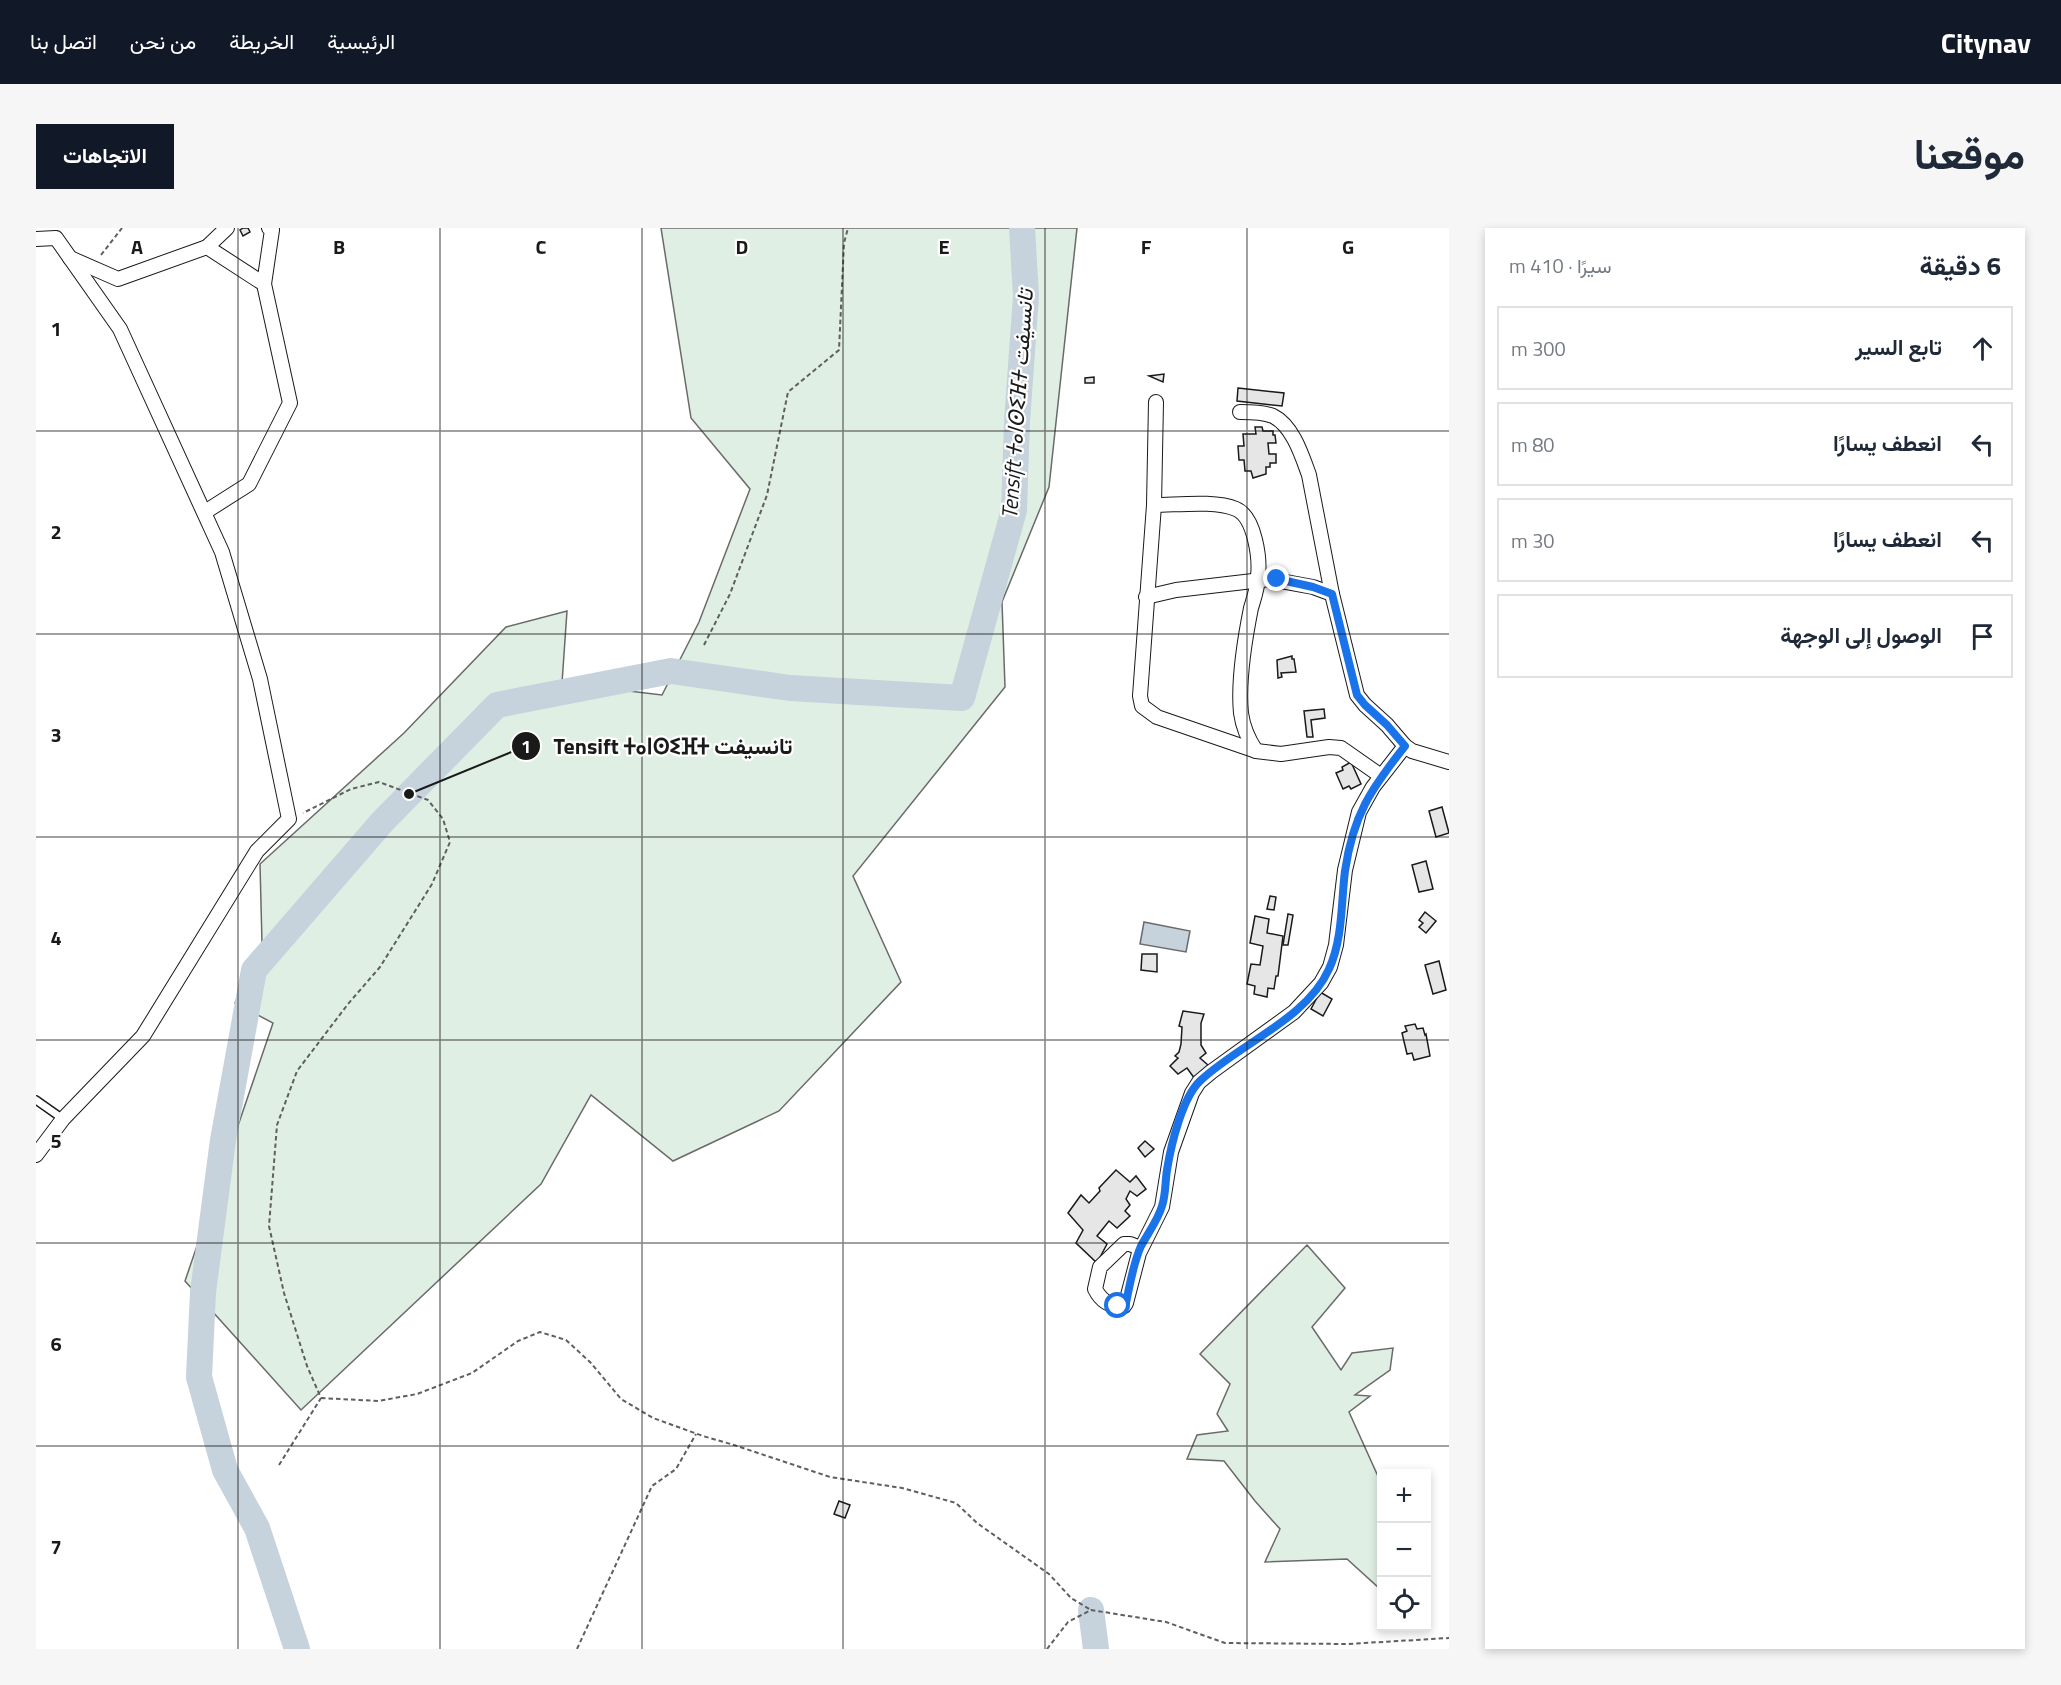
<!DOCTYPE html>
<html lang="ar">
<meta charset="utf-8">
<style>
body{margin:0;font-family:"Titillium Web",Vazirmatn,"Noto Sans Tifinagh",sans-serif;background:#f6f6f7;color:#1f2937;direction:rtl}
.controls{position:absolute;right:18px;bottom:18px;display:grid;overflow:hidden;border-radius:0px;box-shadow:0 3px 9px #0003}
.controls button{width:54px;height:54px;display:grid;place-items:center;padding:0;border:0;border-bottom:2px solid #e0e1e3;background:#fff;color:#1f2937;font:30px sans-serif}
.stop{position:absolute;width:18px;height:18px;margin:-14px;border:4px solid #1a73e8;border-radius:50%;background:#fff}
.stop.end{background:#1a73e8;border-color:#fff;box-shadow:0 2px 6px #0008}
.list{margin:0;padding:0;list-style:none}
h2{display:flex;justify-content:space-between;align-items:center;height:78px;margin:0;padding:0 24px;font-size:26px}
h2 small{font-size:20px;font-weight:400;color:#747a83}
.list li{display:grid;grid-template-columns:39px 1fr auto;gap:18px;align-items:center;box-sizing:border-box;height:84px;margin:0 12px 12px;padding:0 12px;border:2px solid #e0e1e3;border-radius:0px}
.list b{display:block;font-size:22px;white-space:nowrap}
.list em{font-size:20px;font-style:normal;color:#747a83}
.icon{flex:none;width:33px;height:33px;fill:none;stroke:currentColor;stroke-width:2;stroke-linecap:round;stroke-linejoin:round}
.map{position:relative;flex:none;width:1413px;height:1421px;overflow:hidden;direction:ltr;border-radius:0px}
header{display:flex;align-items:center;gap:36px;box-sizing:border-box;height:84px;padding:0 30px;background:#111827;color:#fff}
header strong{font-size:28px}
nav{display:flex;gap:33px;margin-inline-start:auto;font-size:21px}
.intro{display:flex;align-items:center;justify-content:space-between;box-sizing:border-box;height:144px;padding:0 36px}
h1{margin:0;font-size:42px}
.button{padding:15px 27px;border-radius:0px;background:#111827;color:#fff;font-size:21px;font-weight:700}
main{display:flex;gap:36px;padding:0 36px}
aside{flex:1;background:#fff;border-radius:0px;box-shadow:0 3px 9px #0003}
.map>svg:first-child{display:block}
.green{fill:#e0efe3;stroke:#6a6a6a;stroke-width:1.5}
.water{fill:#c6d2dc;stroke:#6a6a6a;stroke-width:1.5}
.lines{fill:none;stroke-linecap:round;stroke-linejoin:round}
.river{stroke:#c6d2dc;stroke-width:26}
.building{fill:#e6e6e6;stroke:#1a1a1a;stroke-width:1.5}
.service-casing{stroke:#1a1a1a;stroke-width:10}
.minor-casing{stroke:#1a1a1a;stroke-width:16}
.path{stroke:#5f5f5f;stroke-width:2;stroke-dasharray:4.5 3;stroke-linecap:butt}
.service{stroke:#fff;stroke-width:7}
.minor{stroke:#fff;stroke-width:14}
.route{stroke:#1a73e8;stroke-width:8}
.grid{fill:none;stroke:#1a1a1a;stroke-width:1.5;stroke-opacity:0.55}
.labels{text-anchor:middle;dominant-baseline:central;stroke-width:4.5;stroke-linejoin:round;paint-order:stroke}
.water-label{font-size:22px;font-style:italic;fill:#1a1a1a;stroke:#fff}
.grid-label{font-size:20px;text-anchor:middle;font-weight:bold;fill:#1a1a1a;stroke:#fff;stroke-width:4.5;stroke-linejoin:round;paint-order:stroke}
.leader{fill:none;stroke:#1a1a1a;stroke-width:2}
.callout-dot{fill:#1a1a1a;stroke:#fff;stroke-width:2}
.mark-label{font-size:18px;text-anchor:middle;font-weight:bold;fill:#fff}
.callout-label{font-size:22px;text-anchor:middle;font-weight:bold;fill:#1a1a1a;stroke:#fff;stroke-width:4.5;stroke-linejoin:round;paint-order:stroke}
</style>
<header>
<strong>Citynav</strong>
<nav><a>الرئيسية</a><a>الخريطة</a><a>من نحن</a><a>اتصل بنا</a></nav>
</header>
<div class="intro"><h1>موقعنا</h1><a class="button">الاتجاهات</a></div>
<main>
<aside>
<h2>6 دقيقة<small>سيرًا · 410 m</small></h2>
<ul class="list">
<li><svg class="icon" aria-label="ahead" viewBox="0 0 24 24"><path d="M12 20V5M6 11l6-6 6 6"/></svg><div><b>تابع السير</b></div><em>300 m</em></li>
<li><svg class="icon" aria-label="left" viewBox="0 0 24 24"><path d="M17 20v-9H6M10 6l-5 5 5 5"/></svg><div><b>انعطف يسارًا</b></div><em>80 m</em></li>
<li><svg class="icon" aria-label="left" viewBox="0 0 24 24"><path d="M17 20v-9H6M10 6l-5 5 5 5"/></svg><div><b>انعطف يسارًا</b></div><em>30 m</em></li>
<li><svg class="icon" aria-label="arrive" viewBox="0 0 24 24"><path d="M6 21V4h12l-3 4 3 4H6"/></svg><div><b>الوصول إلى الوجهة</b></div></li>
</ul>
</aside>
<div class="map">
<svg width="1413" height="1421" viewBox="0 0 1413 1421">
<rect width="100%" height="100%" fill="#fff"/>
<!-- green -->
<g class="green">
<path d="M625,0H1041L1013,259L966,374L969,459L817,648L865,754L743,883L637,933L555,867L505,956L265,1182L149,1053L237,795L199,775L226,715L224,636L368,505L470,399L531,383L526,455L626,467L663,394L714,261L655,190Z"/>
<path d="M1271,1017L1309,1060L1276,1099L1305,1142L1316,1125L1357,1120L1354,1142L1319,1167L1334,1168L1313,1184L1345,1255V1359L1343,1360L1311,1331L1229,1334L1244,1301L1219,1273L1188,1233L1151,1231L1161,1207L1192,1203L1181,1186L1194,1156L1164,1126Z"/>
</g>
<!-- water -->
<path class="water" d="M1108,694L1154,703L1150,724L1104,716Z"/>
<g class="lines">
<!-- river -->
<g class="river">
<path d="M1055,1382L1060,1421"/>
<path d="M261,1421L221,1300L189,1242L163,1149L167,1064L187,912L218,742L347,593L461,477L635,443L754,460L926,470L978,282L981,193L990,68L986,0"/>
</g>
</g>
<!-- building -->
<g class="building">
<path d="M207,0H212L214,4L207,8L204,2Z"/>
<path d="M1128,146L1127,154L1113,148Z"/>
<path d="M1058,149V155H1049V150Z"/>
<path d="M1202,160L1248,165L1246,178L1201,173Z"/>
<path d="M1219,199H1226L1227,203H1237V207H1239L1240,215H1232L1233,226H1240V235H1234V239H1230V246L1217,250L1215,243H1209L1208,232H1203L1202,218H1208L1207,206H1220Z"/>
<path d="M1256,428V431H1258L1260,444L1245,445L1246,449L1242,450L1241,432Z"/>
<path d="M1288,481L1289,490L1275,492L1277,509H1271L1268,483Z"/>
<path d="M1315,534L1325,556L1315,561L1313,558L1307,561L1300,545L1307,542L1306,539Z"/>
<path d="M1406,579L1413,605L1400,609L1393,583Z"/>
<path d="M1390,633L1397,661L1383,664L1376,637Z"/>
<path d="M1234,668L1240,669L1238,682L1231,681Z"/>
<path d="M1389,684L1400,693L1390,705L1383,699L1387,695L1383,692Z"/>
<path d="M1252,686L1257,687L1252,717H1247Z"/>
<path d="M1219,688L1233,691L1231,705L1247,708L1242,748H1240L1238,761L1232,760L1231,769L1218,766L1219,758L1211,756L1215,736L1224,737L1227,718L1214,715Z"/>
<path d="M1106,726H1121V744L1105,742Z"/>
<path d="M1403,733L1410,762L1397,766L1389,737Z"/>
<path d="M1284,764L1296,771L1287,788L1275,781Z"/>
<path d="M1147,783L1168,786L1165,795V817L1170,825L1164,830L1172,837L1159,851L1151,840L1142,846L1134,838L1142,830L1139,828L1143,824L1145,816L1146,799L1143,798Z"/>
<path d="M1379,796L1381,801L1387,800L1389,807L1390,806L1394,828L1378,832L1376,825L1371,826L1366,805L1371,803L1369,798Z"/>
<path d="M1109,913L1118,921L1109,929L1102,920Z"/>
<path d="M1080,942L1094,954L1100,948L1110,961L1101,968L1094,963L1090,971L1094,977L1089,983L1094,988L1081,1000L1073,993L1061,1008L1071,1016L1061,1035L1040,1015L1047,1002L1032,985L1045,967L1053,975L1064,963L1063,960Z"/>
<path d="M803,1273L814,1277L809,1290L798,1286Z"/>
</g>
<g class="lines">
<defs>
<path id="service" d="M0,872L27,891"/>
<g id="minor">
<path d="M0,11L20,10L84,101L186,324L224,451L253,591L221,623L107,808L27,891L0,927"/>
<path d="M171,19L191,0"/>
<path d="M34,30L82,51L171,19L228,56L254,175L213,256L169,284"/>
<path d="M228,56L236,2L233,0"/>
<path d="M1120,174L1118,277L1104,468L1106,478L1121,489L1220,523L1245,526L1293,519L1305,520L1345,548"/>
<path d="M1204,184C1214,184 1227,184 1237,188C1257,198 1266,228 1273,247L1296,366L1321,467L1329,477L1351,497L1369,518L1376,523L1413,534"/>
<path d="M1118,277C1141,277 1179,272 1200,281C1219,289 1224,331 1222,348C1222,359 1218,370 1215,380C1209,410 1202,455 1205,485C1207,500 1212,511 1220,523"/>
<path d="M1110,369L1140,362L1234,351L1277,359L1296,366"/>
<path d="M1104,1020L1094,1016H1088L1064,1039L1059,1061C1065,1073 1074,1079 1088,1078L1090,1075L1103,1025L1126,979L1135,924L1156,865L1163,854L1175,844L1258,784L1285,755L1294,739L1300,717L1309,642L1323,584L1337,559L1369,518"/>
</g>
</defs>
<!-- service casing -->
<use href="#service" class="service-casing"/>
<!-- minor casing -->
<use href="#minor" class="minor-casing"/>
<!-- path -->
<g class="path">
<path d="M65,27L86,0"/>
<path d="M668,417L694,366L731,267L752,164L803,122L808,15L812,0"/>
<path d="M285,1170L342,1173L381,1166L436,1145L482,1113L504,1104L530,1112L554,1134L585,1171L617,1190L667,1208L698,1217L794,1249L866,1260L920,1275L941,1295L1013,1346L1035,1370L1055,1382"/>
<path d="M243,1237L285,1170L271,1138L248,1065L233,998L241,897L261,843L312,776L344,739L396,656L414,614L407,591L392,572L343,554L315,561L267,585"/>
<path d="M541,1421L616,1258L640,1241L660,1206"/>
<path d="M1011,1421L1032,1394L1055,1382L1130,1394L1189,1415L1312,1416L1413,1410"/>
</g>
<!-- service -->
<use href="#service" class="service"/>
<!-- minor -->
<use href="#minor" class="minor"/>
</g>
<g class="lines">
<!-- route -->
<path class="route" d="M1082,1078H1088L1090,1075C1094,1056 1097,1036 1105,1018C1112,1005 1122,992 1126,978C1130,966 1129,954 1131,942C1135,917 1146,870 1164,853C1203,816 1271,791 1293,741C1307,711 1305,674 1309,643C1317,587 1335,561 1369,518L1351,497L1329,477L1321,467L1296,366L1277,359L1241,351"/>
</g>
<!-- grid -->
<path class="grid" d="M202,0V1421M404,0V1421M606,0V1421M807,0V1421M1009,0V1421M1211,0V1421M0,203H1413M0,406H1413M0,609H1413M0,812H1413M0,1015H1413M0,1218H1413"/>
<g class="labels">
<!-- water labels -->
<g class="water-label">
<text transform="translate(981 176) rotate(-86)">Tensift ⵜⴰⵏⵙⵉⴼⵜ تانسيفت</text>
</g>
</g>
<g class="grid-label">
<text x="101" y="26">A</text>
<text x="303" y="26">B</text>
<text x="505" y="26">C</text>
<text x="706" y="26">D</text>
<text x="908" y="26">E</text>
<text x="1110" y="26">F</text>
<text x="1312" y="26">G</text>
<text x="20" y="108">1</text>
<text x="20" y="311">2</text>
<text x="20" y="514">3</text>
<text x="20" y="717">4</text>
<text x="20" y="920">5</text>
<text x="20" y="1123">6</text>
<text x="20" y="1326">7</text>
</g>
<!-- callouts -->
<path class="leader" d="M373 566L490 518"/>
<g class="callout-dot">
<circle cx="373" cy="566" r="6"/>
<circle cx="490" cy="518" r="15"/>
</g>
<g class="mark-label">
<text x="490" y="525">1</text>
</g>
<g class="callout-label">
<text x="637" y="526">Tensift ⵜⴰⵏⵙⵉⴼⵜ تانسيفت</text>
</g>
</svg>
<div class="controls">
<button>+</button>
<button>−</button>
<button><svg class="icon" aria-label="locate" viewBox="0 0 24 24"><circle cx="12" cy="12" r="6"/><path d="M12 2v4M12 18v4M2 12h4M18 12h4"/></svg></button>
</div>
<div class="stop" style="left:1082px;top:1078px"></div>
<div class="stop end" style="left:1241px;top:351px"></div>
</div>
</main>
